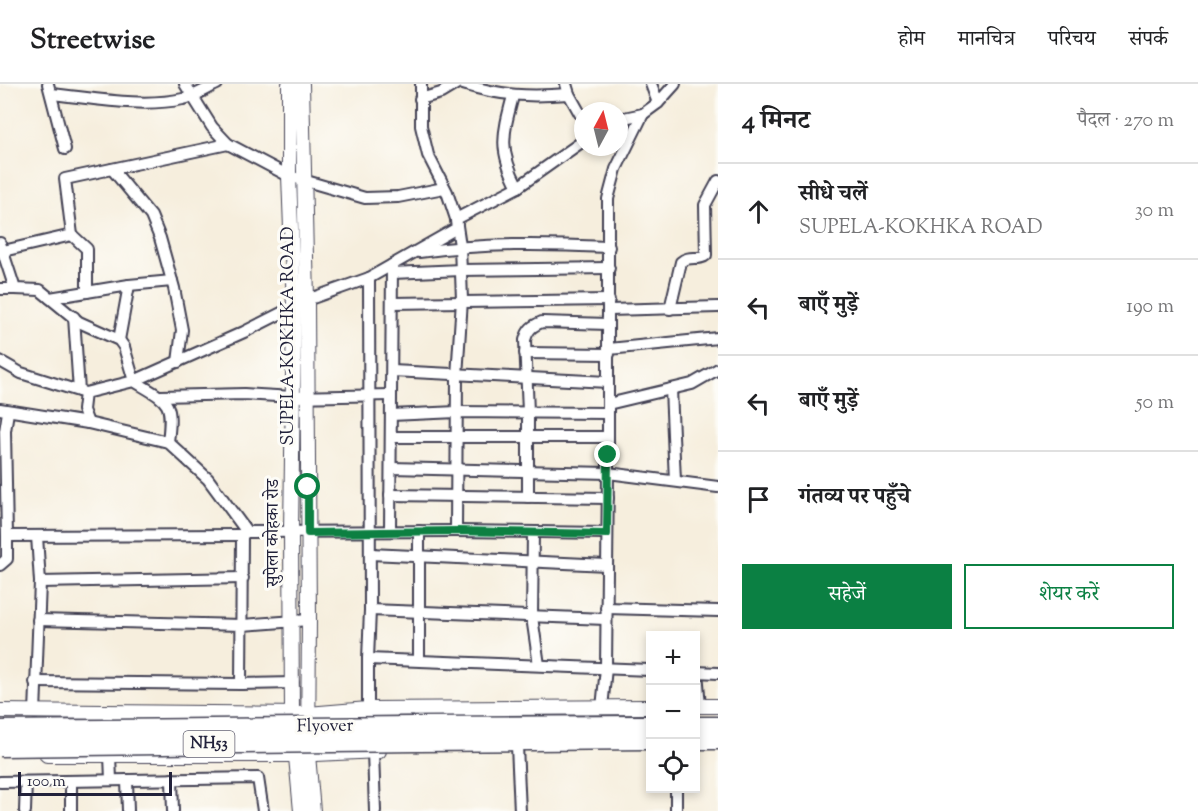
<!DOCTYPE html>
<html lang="hi">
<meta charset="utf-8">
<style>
body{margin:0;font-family:"Sorts Mill Goudy","Noto Serif Devanagari",serif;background:#f2f2f2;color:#202124}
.controls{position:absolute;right:18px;bottom:18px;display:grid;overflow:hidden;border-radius:0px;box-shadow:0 3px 9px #0003}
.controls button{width:54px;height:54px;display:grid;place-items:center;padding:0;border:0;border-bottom:2px solid #e0e0e0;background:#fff;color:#202124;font:30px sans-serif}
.compass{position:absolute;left:574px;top:18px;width:54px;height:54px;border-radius:50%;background:#fff;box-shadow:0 3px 9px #0003;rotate:7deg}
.scale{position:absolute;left:18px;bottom:15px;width:154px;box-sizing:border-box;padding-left:6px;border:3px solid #22223b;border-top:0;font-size:16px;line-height:21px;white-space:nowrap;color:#22223b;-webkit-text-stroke:4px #fdfcf7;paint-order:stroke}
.stop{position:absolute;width:18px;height:18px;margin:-14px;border:4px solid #0b8043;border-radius:50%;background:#fff}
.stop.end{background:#0b8043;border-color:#fff;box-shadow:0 2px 6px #0008}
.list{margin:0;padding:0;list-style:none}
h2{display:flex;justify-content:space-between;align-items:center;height:78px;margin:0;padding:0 24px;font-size:26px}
h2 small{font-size:20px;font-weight:400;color:#757577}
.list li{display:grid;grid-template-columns:39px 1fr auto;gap:18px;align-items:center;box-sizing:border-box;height:96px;padding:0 24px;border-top:2px solid #e0e0e0}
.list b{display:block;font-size:22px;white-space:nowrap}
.list p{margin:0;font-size:20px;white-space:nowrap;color:#757577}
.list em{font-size:20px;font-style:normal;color:#757577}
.actions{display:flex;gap:12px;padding:18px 24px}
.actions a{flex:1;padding:14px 0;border:2px solid #0b8043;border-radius:0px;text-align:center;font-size:21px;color:#0b8043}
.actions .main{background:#0b8043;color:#fff}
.icon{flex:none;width:33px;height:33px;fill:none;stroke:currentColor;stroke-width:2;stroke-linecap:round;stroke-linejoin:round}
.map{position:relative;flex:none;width:718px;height:727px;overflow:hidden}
header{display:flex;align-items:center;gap:36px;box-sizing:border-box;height:84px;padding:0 30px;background:#fff;border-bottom:2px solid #e0e0e0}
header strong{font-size:28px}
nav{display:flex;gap:33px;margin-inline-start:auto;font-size:21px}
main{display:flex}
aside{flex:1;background:#fff}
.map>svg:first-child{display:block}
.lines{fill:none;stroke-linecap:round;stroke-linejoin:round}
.minor-casing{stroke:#424153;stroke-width:14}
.tertiary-casing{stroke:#424153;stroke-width:16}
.trunk-casing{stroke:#424153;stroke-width:21}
.minor{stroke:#fff;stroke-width:10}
.tertiary{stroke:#fff;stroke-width:14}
.trunk{stroke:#fff;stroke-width:18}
.trunk-bridge-casing{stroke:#424153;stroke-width:21;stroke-linecap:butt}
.trunk-bridge{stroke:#fff;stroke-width:18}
.route{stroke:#0b8043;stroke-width:8}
.labels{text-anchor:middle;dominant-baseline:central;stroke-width:6;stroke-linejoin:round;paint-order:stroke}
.shield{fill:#fdfcf7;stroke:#646373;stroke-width:1.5}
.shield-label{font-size:16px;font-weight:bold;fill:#22223b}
.street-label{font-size:18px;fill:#22223b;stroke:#fdfcf7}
</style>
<header>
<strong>Streetwise</strong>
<nav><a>होम</a><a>मानचित्र</a><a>परिचय</a><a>संपर्क</a></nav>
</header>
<main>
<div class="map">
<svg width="718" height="727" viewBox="0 0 718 727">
<rect width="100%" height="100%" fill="#fdfcf7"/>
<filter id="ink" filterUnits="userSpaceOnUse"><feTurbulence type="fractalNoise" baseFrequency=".0167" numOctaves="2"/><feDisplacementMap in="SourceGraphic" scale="12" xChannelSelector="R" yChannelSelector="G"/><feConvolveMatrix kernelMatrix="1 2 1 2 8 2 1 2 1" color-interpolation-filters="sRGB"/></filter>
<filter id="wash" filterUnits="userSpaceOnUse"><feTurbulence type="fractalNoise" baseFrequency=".008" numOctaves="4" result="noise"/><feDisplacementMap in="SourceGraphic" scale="24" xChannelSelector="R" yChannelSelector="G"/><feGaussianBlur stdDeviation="1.35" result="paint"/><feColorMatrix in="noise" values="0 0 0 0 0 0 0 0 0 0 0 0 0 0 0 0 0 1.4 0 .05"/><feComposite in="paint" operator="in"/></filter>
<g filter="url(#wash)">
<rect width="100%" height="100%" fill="#f6eedd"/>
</g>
<g filter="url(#ink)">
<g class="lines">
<defs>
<g id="minor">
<path d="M48,0L65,65"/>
<path d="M185,0L212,43L228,60L289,92L365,114L398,113L444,104"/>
<path d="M421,0V42L428,71L447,108L456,135L460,162L462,216L457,292L456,447"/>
<path d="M463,0C501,12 529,13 569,10"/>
<path d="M566,0L569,10L583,35"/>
<path d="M651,0L658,19"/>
<path d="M51,10C93,14 141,24 183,15C194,13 206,5 217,0"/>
<path d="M513,12C503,50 498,66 518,103"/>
<path d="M420,15L441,9L456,0"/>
<path d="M619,35L643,30L658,19L675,0"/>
<path d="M112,85L151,132L160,154L174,204L182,246L178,278"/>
<path d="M72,151L87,165V208"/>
<path d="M0,159L15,205L40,206L79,238L119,256L124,263L134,297L244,248L307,216L369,194L457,144L456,135L518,103L583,57"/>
<path d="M3,167L72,151L65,95L228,60"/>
<path d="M419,168C483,159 545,160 609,163"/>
<path d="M392,189L461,186L609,184"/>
<path d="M0,205H15"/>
<path d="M50,214L129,201L172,197"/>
<path d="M392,219L609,216"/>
<path d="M670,225L681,178C688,171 700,177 706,171L705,121L718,97"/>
<path d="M609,226L718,223"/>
<path d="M74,233L79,307"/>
<path d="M119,256L129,201"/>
<path d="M609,265L718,254"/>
<path d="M525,269L609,270"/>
<path d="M0,277L21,289L85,309"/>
<path d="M392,287L608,298"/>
<path d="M671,305L675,397"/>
<path d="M161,312L244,310L293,313L391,311"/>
<path d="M608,320L692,300L718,285"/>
<path d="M0,325L88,339L168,358L208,395L247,448L456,447L607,449"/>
<path d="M8,328L5,347L7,452L242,451"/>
<path d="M391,331L457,328L608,329"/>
<path d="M88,339L83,326L85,309L134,297C169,318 173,316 168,358"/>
<path d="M391,353H608"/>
<path d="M391,384L608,389L718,403"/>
<path d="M390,411L608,414"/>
<path d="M528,413V328L525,256C528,245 532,242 542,238L608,240"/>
<path d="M390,447L392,181"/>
<path d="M533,448L532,533L539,581"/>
<path d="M370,470L607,481"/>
<path d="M0,481L7,475V452"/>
<path d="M40,498L243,494"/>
<path d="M606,524L718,527"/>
<path d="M370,526L606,535"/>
<path d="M38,536L242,541L309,536"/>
<path d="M368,575L370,526L369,194"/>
<path d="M419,576V447"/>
<path d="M696,588L718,589"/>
<path d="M697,588L700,622"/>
<path d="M35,598L241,600L293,599"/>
<path d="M241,600L242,451L247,448"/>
<path d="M602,624L606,584L608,389V115L616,85L643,30"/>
<path d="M368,625V575L650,586"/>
<path d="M35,629L40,498L37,452"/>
<path d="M517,662L520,727"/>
<path d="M373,667L375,727"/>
<path d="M110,671L111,696"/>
<path d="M172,695L173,727"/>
<path d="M127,696L128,727"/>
<path d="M71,697V727"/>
<path d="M0,698L258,694L263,727"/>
<path d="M676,704V727"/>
<path d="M25,727L26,698"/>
</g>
<g id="tertiary">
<path d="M289,0V92L294,223L291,448L292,630L301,727"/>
<path d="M302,0L307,216L309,536L308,671L313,727"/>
<path d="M696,622H718"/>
<path d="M0,627L308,630L368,625L650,623"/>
<path d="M47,671H295L379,667"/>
</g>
<g id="trunk">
<path d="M414,642L650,641"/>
<path d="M696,642H718"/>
<path d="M696,656H718"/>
<path d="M418,658L650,656"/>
</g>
</defs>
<!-- minor casing -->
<use href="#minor" class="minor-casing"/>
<!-- tertiary casing -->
<use href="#tertiary" class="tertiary-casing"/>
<!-- trunk casing -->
<use href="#trunk" class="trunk-casing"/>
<!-- minor -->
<use href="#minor" class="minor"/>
<!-- tertiary -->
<use href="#tertiary" class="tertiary"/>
<!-- trunk -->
<use href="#trunk" class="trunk"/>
<defs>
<g id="trunk-bridge">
<path d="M0,646L414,642"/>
<path d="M0,663L418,658"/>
</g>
</defs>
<!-- trunk-bridge casing -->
<use href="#trunk-bridge" class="trunk-bridge-casing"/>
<!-- trunk-bridge -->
<use href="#trunk-bridge" class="trunk-bridge"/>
</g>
</g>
<g class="lines" filter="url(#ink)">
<!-- route -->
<path class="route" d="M308,403V449L456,447L607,450L608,371"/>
</g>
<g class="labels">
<!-- shield labels -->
<rect class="shield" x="183.5" y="647" width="51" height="26" rx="4.5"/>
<g class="shield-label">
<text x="209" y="660">NH53</text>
</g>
<!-- street labels -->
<g class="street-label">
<text transform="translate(289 252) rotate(-90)">SUPELA-KOKHKA ROAD</text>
<text transform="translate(274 449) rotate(-90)">सुपेला कोहका रोड</text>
<text transform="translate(325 643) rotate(-1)">Flyover</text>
</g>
</g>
</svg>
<div class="controls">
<button>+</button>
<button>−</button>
<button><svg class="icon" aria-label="locate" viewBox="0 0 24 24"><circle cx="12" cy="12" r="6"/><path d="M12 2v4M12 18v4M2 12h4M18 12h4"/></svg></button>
</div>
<svg class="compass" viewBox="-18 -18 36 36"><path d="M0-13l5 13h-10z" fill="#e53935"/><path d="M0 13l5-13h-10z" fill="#757577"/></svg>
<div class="scale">100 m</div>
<div class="stop" style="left:308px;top:403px"></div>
<div class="stop end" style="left:608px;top:371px"></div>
</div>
<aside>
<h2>4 मिनट<small>पैदल · 270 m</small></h2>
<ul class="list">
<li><svg class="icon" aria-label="ahead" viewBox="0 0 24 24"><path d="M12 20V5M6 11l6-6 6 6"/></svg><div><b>सीधे चलें</b><p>SUPELA-KOKHKA ROAD</p></div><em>30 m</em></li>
<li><svg class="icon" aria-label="left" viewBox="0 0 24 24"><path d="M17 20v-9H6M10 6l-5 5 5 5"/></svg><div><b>बाएँ मुड़ें</b></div><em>190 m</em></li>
<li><svg class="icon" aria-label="left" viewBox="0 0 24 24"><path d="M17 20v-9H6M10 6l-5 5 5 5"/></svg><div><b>बाएँ मुड़ें</b></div><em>50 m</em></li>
<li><svg class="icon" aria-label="arrive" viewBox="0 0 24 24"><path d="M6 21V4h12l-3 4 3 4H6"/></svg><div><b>गंतव्य पर पहुँचे</b></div></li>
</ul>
<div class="actions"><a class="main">सहेजें</a><a>शेयर करें</a></div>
</aside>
</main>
